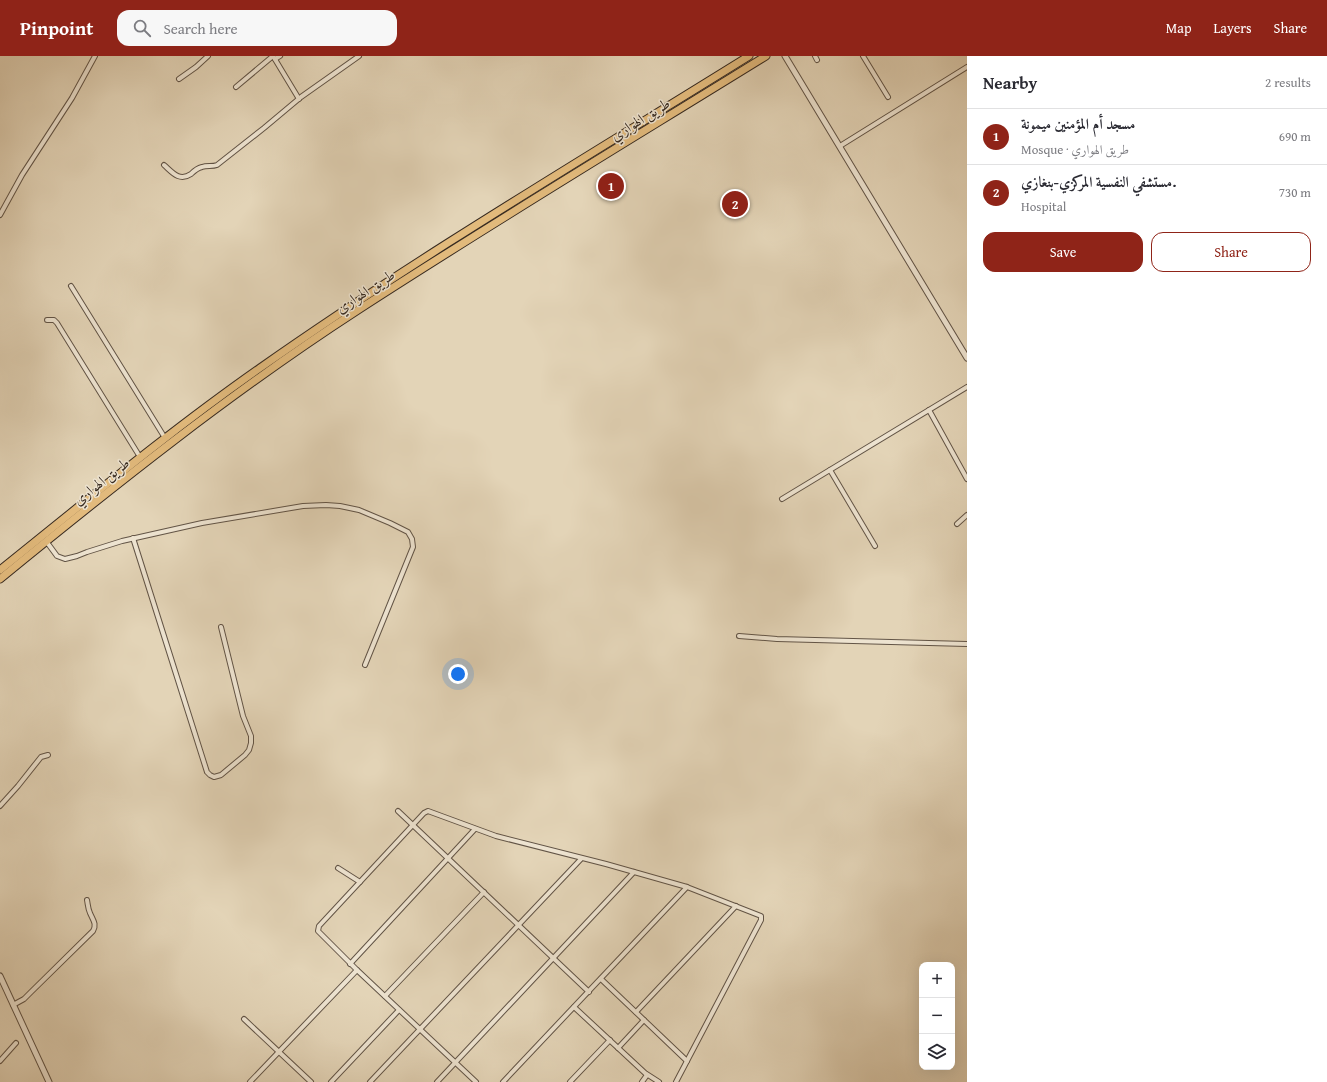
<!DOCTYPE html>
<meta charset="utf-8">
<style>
body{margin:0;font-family:"Gentium Book Plus",Amiri,serif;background:#f7f7f7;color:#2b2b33}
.controls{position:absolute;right:12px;bottom:12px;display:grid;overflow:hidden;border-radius:8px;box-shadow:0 4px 16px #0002}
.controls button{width:36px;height:36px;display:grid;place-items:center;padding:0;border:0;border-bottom:1px solid #e1e1e2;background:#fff;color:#2b2b33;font:20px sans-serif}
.you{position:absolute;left:458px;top:618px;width:14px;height:14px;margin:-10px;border:3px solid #fff;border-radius:50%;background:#1a73e8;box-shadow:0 0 0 6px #1a73e833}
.badge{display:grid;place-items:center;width:26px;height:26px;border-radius:50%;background:#8f2418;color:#fff;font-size:13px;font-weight:700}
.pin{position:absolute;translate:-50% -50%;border:2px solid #fff;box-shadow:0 1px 4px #0006}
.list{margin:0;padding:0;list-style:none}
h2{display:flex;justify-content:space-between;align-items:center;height:52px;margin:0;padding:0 16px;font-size:17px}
h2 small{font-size:13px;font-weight:400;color:#7c7c81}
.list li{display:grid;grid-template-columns:26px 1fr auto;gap:12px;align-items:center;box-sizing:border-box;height:56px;padding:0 16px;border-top:1px solid #e1e1e2}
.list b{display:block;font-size:15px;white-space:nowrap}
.list p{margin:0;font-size:13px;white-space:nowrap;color:#7c7c81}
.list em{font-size:13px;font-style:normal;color:#7c7c81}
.actions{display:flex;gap:8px;padding:12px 16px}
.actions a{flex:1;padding:9px 0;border:1px solid #8f2418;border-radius:12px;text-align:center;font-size:14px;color:#8f2418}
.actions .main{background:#8f2418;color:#fff}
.icon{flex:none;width:22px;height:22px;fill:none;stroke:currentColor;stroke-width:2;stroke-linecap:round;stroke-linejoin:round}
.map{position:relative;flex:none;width:967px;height:1026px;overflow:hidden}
header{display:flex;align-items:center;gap:24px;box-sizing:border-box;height:56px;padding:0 20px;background:#8f2418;color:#fff}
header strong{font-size:19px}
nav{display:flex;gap:22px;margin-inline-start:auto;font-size:14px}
.search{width:280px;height:36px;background:#f7f7f7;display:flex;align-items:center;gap:10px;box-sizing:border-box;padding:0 14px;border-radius:12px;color:#7c7c81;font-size:15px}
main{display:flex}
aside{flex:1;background:#fff}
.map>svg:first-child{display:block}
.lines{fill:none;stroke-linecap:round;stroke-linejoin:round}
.minor-casing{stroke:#625446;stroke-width:6}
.tertiary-casing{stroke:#625446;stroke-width:7}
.trunk-casing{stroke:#372a20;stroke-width:9}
.minor{stroke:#ede3d0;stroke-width:4}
.tertiary{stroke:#ede3d0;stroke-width:5}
.trunk{stroke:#e2ba7c;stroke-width:7}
.labels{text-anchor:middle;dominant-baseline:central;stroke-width:3;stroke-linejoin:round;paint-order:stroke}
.street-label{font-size:15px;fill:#372a20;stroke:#ede3d0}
</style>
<header>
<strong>Pinpoint</strong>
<div class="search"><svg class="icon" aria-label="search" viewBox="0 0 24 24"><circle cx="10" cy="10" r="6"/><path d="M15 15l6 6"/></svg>Search here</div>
<nav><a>Map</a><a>Layers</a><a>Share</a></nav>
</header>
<main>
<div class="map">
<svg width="967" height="1026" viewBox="0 0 967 1026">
<rect width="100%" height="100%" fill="#e3d4b7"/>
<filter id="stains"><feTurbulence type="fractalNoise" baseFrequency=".005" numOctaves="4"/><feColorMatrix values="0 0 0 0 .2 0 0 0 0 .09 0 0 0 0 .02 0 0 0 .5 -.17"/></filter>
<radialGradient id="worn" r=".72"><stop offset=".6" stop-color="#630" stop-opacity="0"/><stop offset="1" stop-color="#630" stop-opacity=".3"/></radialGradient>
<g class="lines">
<defs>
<g id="minor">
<path d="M273,0L299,43"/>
<path d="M815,0L817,4"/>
<path d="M863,0L888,41"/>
<path d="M275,3L280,0"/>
<path d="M179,23L196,11L208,0"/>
<path d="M236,31L273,0"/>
<path d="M840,90L967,11"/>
<path d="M164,109C172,116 179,126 191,118C194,115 198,112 202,111C207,109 212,111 217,109L264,72L301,41L359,0"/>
<path d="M0,159L22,119L72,42L95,0"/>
<path d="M71,230L165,382"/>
<path d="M47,264H54L57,267L140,401"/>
<path d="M929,354L967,423"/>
<path d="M830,414L875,490"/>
<path d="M782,443L967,331"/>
<path d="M957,468L967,459"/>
<path d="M133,482L207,716L210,719L214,721L221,719L245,699L249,694L251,687V680L243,660L221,571"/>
<path d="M46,485L57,500L65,503L77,500L87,496L122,485L202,467L303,450L326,449L340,450L359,454L390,467L408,476L412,483L413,491L365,609"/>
<path d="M739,580L777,583L967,588"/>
<path d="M0,750L18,730L41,701L48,699"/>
<path d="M398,755L589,936"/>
<path d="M338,812L360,826"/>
<path d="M350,908L475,773"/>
<path d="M601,923L687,1005"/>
<path d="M385,940L484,836"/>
<path d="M13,949L24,943L31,936L93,875C97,868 93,864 90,857C88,853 88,849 87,844"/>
<path d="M574,951L645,1017L659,1026"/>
<path d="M636,956L736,850"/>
<path d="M244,963L311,1026"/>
<path d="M618,992L644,964"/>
<path d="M0,1005L16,987"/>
<path d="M250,1026L357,914"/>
<path d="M331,1026L399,954"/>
<path d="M370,1026L581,803"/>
<path d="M437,1026L634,816"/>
<path d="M476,1026L357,914L318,875L319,870L424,757L428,755L496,780L606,808L687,831L761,860V864L676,1026"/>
<path d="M503,1026L687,831"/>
<path d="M570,1026L610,984"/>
<path d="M642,1026L647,1019"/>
</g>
<g id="tertiary">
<path d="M785,0L967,302"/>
<path d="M0,920L49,1026"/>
</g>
<g id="trunk">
<path d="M0,514C86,445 170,375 260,312C418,201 585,102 749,0"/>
<path d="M0,523C115,429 233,335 358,254C492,167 630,84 766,0"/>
</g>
</defs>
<!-- minor casing -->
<use href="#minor" class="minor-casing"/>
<!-- tertiary casing -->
<use href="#tertiary" class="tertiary-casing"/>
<!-- trunk casing -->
<use href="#trunk" class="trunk-casing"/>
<!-- minor -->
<use href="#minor" class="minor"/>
<!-- tertiary -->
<use href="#tertiary" class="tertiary"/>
<!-- trunk -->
<use href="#trunk" class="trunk"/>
</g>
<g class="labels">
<!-- street labels -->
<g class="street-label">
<text transform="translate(640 63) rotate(-32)">طريق الهواري</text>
<text transform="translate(365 235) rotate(-33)">طريق الهواري</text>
<text transform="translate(101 425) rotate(-38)">طريق الهواري</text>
</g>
</g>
<rect width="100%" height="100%" filter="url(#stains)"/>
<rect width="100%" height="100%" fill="url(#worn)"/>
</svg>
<div class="controls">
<button>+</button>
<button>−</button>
<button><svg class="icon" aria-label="layers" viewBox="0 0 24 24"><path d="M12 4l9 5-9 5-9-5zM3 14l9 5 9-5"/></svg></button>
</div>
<div class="you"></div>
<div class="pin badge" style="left:611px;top:130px">1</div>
<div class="pin badge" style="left:735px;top:148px">2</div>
</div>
<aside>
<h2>Nearby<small>2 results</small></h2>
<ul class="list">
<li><span class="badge">1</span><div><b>مسجد أم المؤمنين ميمونة</b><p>Mosque · طريق الهواري</p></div><em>690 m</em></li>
<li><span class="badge">2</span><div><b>مستشفي النفسية المركزي-بنغازي.</b><p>Hospital</p></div><em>730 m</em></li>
</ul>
<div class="actions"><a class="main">Save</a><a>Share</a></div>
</aside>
</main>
